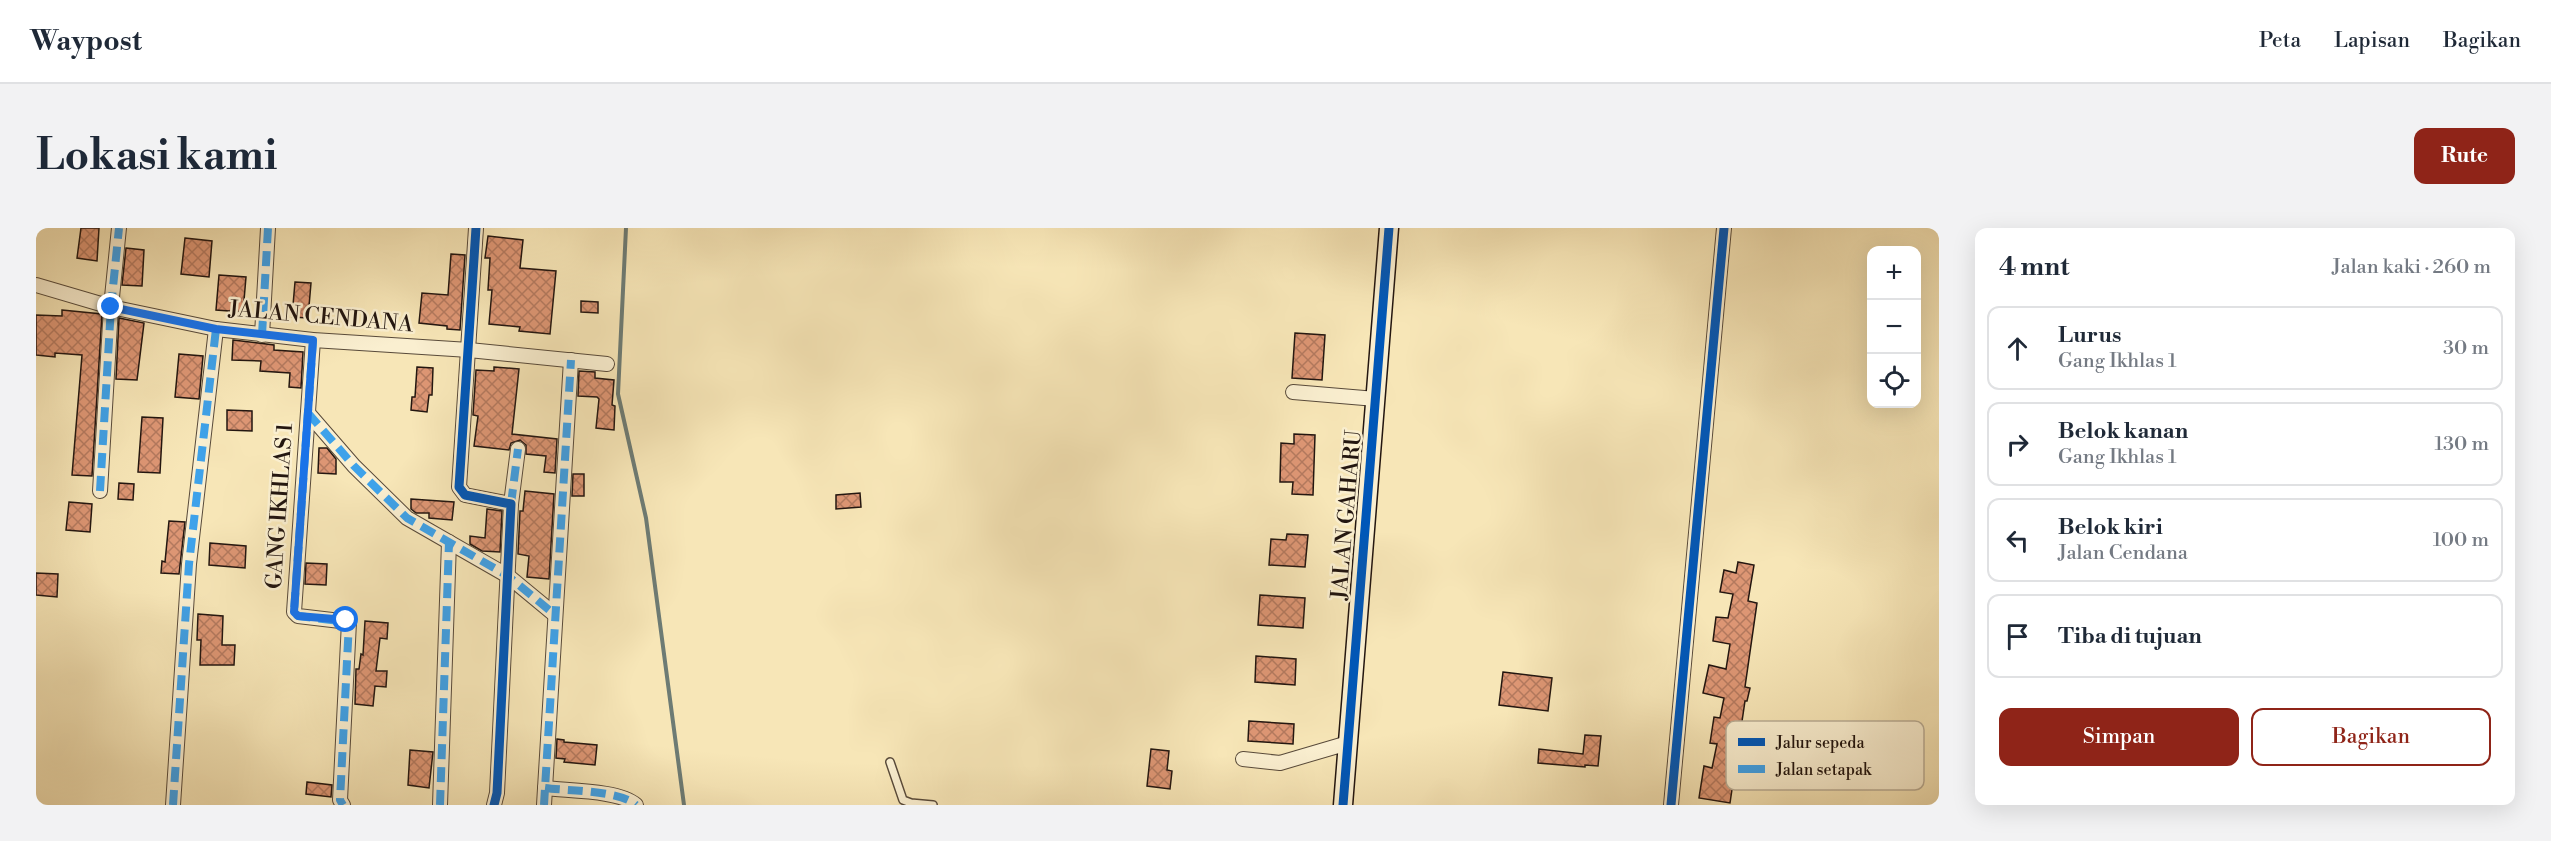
<!DOCTYPE html>
<html lang="id">
<meta charset="utf-8">
<style>
body{margin:0;font-family:"Libre Bodoni",serif;background:#f2f2f3;color:#1f2937}
.controls{position:absolute;right:18px;top:18px;display:grid;overflow:hidden;border-radius:12px;box-shadow:0 6px 24px #0002}
.controls button{width:54px;height:54px;display:grid;place-items:center;padding:0;border:0;border-bottom:2px solid #e0e1e3;background:#fff;color:#1f2937;font:30px sans-serif}
.stop{position:absolute;width:18px;height:18px;margin:-14px;border:4px solid #1a73e8;border-radius:50%;background:#fff}
.stop.end{background:#1a73e8;border-color:#fff;box-shadow:0 2px 6px #0008}
.list{margin:0;padding:0;list-style:none}
h2{display:flex;justify-content:space-between;align-items:center;height:78px;margin:0;padding:0 24px;font-size:26px}
h2 small{font-size:20px;font-weight:400;color:#747a83}
.list li{display:grid;grid-template-columns:39px 1fr auto;gap:18px;align-items:center;box-sizing:border-box;height:84px;margin:0 12px 12px;padding:0 12px;border:2px solid #e0e1e3;border-radius:12px}
.list b{display:block;font-size:22px;white-space:nowrap}
.list p{margin:0;font-size:20px;white-space:nowrap;color:#747a83}
.list em{font-size:20px;font-style:normal;color:#747a83}
.actions{display:flex;gap:12px;padding:18px 24px}
.actions a{flex:1;padding:14px 0;border:2px solid #8f2418;border-radius:12px;text-align:center;font-size:21px;color:#8f2418}
.actions .main{background:#8f2418;color:#fff}
.icon{flex:none;width:33px;height:33px;fill:none;stroke:currentColor;stroke-width:2;stroke-linecap:round;stroke-linejoin:round}
.map{position:relative;flex:none;width:1903px;height:577px;overflow:hidden;border-radius:12px}
header{display:flex;align-items:center;gap:36px;box-sizing:border-box;height:84px;padding:0 30px;background:#fff;border-bottom:2px solid #e0e1e3}
header strong{font-size:28px}
nav{display:flex;gap:33px;margin-inline-start:auto;font-size:21px}
.intro{display:flex;align-items:center;justify-content:space-between;box-sizing:border-box;height:144px;padding:0 36px}
h1{margin:0;font-size:42px}
.button{padding:15px 27px;border-radius:12px;background:#8f2418;color:#fff;font-size:21px;font-weight:700}
main{display:flex;gap:36px;padding:0 36px}
aside{flex:1;background:#fff;border-radius:12px;box-shadow:0 6px 24px #0002}
.map>svg:first-child{display:block}
.lines{fill:none;stroke-linecap:round;stroke-linejoin:round}
.stream{stroke:#6d7b74;stroke-width:4}
.building{fill:url(#building-cross-hatch);stroke:#231610;stroke-width:1.5}
.lane-casing{stroke:#584a3a;stroke-width:10}
.street-casing{stroke:#584a3a;stroke-width:16}
.secondary-casing{stroke:#231610;stroke-width:21}
.lane{stroke:#faefd0;stroke-width:7}
.street{stroke:#faefd0;stroke-width:14}
.secondary{stroke:#faefd0;stroke-width:18}
.quiet{stroke:#3ea2ea;stroke-width:8;stroke-dasharray:15 8;stroke-linecap:butt}
.cycleway-casing{stroke:#faefd0;stroke-width:13}
.cycleway{stroke:#0057b8;stroke-width:9}
.route{stroke:#1a73e8;stroke-width:8}
.labels{text-anchor:middle;dominant-baseline:central;stroke-width:5;stroke-linejoin:round;paint-order:stroke}
.street-label{font-size:22px;fill:#231610;stroke:#faefd0}
.key{fill:#faefd0;stroke:#baae96;stroke-width:1.5}
.key-label{font-size:16px;fill:#231610}
</style>
<header>
<strong>Waypost</strong>
<nav><a>Peta</a><a>Lapisan</a><a>Bagikan</a></nav>
</header>
<div class="intro"><h1>Lokasi kami</h1><a class="button">Rute</a></div>
<main>
<div class="map">
<svg width="1903" height="577" viewBox="0 0 1903 577">
<defs>
<pattern id="building-cross-hatch" width="8" height="8" patternUnits="userSpaceOnUse" patternTransform="scale(1.5)"><rect width="8" height="8" fill="#dd9674"/><path d="M0 0l8 8M0 8l8-8" fill="none" stroke="#b3795e"/></pattern>
</defs>
<rect width="100%" height="100%" fill="#f7e6b7"/>
<filter id="stains"><feTurbulence type="fractalNoise" baseFrequency=".00333" numOctaves="4"/><feColorMatrix values="0 0 0 0 .2 0 0 0 0 .09 0 0 0 0 .02 0 0 0 .5 -.17"/></filter>
<radialGradient id="worn" r=".72"><stop offset=".6" stop-color="#630" stop-opacity="0"/><stop offset="1" stop-color="#630" stop-opacity=".3"/></radialGradient>
<g class="lines">
<!-- stream -->
<path class="stream" d="M590,0L582,166L610,290L648,577"/>
</g>
<!-- building -->
<g class="building">
<path d="M45,0H63L61,33L41,30Z"/>
<path d="M452,8L487,12L484,40L520,43L514,106L483,103L484,99L453,96L456,62H452L454,30H449Z"/>
<path d="M149,10L176,13L173,49L145,46Z"/>
<path d="M90,20L108,22L106,58L86,57Z"/>
<path d="M415,26L429,27L424,102L411,101V98L383,95L386,65L412,67Z"/>
<path d="M183,47L210,49L207,84L180,82Z"/>
<path d="M259,54L275,55L272,90L256,89Z"/>
<path d="M545,73L562,74V85L545,84Z"/>
<path d="M26,82L66,86L56,248L36,247L46,127L19,125V129L0,127V87L26,88Z"/>
<path d="M83,90L108,95L101,152L80,151Z"/>
<path d="M1259,105L1289,107L1286,152L1256,150Z"/>
<path d="M197,112L238,117V122L267,124L265,160L253,159L254,145L224,143L225,133L196,132Z"/>
<path d="M143,126L167,128L163,171L139,169Z"/>
<path d="M381,139L397,140L396,167H393L391,184L375,182L376,169H379Z"/>
<path d="M458,139L483,141L476,206L521,211L519,245L508,244L510,228L490,226V217L484,212L475,215L473,222L438,218L442,188L437,187L440,142L458,143Z"/>
<path d="M543,143L559,144V150L578,152L576,177L579,178L578,202L560,200L563,171L561,169L542,168Z"/>
<path d="M191,182L216,183V203L191,202Z"/>
<path d="M106,189L127,190L124,245L102,244Z"/>
<path d="M1258,206L1279,207L1277,267L1256,266L1257,254H1244L1245,215L1258,216Z"/>
<path d="M283,220H291L300,231V246L282,245Z"/>
<path d="M537,246H548V268H536Z"/>
<path d="M83,255L98,256L97,272L82,271Z"/>
<path d="M489,263L518,266L513,351L491,349L493,328L482,326L484,283H487Z"/>
<path d="M824,265L825,279L800,281V267Z"/>
<path d="M375,271L418,274L416,292L393,290V285H380L375,281Z"/>
<path d="M33,274L56,276L54,304L30,302Z"/>
<path d="M451,281L466,283L464,324L446,323L434,316V308L449,310Z"/>
<path d="M133,293L149,294L143,346L125,345L126,333L129,334Z"/>
<path d="M1251,306L1272,307L1269,339L1233,337L1235,311L1250,312Z"/>
<path d="M174,315L210,318L209,340L173,337Z"/>
<path d="M1702,334L1718,337L1712,373L1721,375L1709,459L1714,460L1711,473H1709L1694,575L1663,570L1668,538L1676,540L1681,516L1674,515L1678,489L1684,490L1688,470L1667,465L1673,437L1690,441L1694,416L1677,413L1680,389L1692,390L1697,366L1684,364L1688,342L1700,345Z"/>
<path d="M270,335L291,336L290,357L269,356Z"/>
<path d="M0,345L22,346L21,369L0,367Z"/>
<path d="M1224,367L1269,370L1267,400L1222,397Z"/>
<path d="M162,386L187,388L186,417H199L198,437H164L165,412H161Z"/>
<path d="M329,393L352,395L351,411L344,410L340,443H351L350,459L339,458L337,478L319,476L320,441H323L325,426L327,427Z"/>
<path d="M1220,428L1260,431L1259,457L1219,454Z"/>
<path d="M1467,444L1516,450L1512,483L1463,477Z"/>
<path d="M1213,493L1258,496L1257,516L1212,513Z"/>
<path d="M1549,507L1565,508L1562,538L1549,537V539L1502,535L1503,521L1547,526Z"/>
<path d="M521,511L528,512V514L561,517L559,537L528,534L529,531L520,530Z"/>
<path d="M1115,521L1133,523L1131,542L1136,543L1134,561L1111,558Z"/>
<path d="M374,522L397,524L393,560L372,557Z"/>
<path d="M271,554L296,557L295,569L270,566Z"/>
</g>
<g class="lines">
<defs>
<path id="lane" d="M854,534L867,572L875,575L897,577"/>
<g id="street">
<path d="M440,0L423,259L429,267L475,276L461,565L458,577"/>
<path d="M0,57L75,79L180,101L277,112L433,122L571,136"/>
<path d="M226,107L232,0"/>
<path d="M277,112L258,384L262,388L313,394L304,572L307,577"/>
<path d="M1257,164L1340,171"/>
<path d="M272,185L318,238L371,290L472,348L518,386"/>
<path d="M64,263L75,79L83,0"/>
<path d="M475,276L482,221"/>
<path d="M1207,531L1244,535L1312,515"/>
<path d="M509,560C532,563 583,562 600,577"/>
<path d="M137,577L153,336L180,101"/>
<path d="M404,577L413,314"/>
<path d="M508,577L535,132"/>
<path d="M1635,577L1688,0"/>
</g>
<path id="secondary" d="M1307,577L1353,0"/>
</defs>
<!-- lane casing -->
<use href="#lane" class="lane-casing"/>
<!-- street casing -->
<use href="#street" class="street-casing"/>
<!-- secondary casing -->
<use href="#secondary" class="secondary-casing"/>
<!-- lane -->
<use href="#lane" class="lane"/>
<!-- street -->
<use href="#street" class="street"/>
<!-- secondary -->
<use href="#secondary" class="secondary"/>
<!-- quiet -->
<g class="quiet">
<path d="M226,107L232,0"/>
<path d="M277,112L258,384L262,388L313,394L304,572L307,577"/>
<path d="M272,185L318,238L371,290L472,348L518,386"/>
<path d="M64,263L75,79L83,0"/>
<path d="M475,276L482,221"/>
<path d="M509,560C532,563 583,562 600,577"/>
<path d="M137,577L153,336L180,101"/>
<path d="M404,577L413,314"/>
<path d="M508,577L535,132"/>
</g>
<defs>
<g id="cycleway">
<path d="M440,0L423,259L429,267L475,276L461,565L458,577"/>
<path d="M1307,577L1353,0"/>
<path d="M1635,577L1688,0"/>
</g>
</defs>
<!-- cycleway casing -->
<use href="#cycleway" class="cycleway-casing"/>
<!-- cycleway -->
<use href="#cycleway" class="cycleway"/>
</g>
<g class="lines">
<!-- route -->
<path class="route" d="M75,79L180,101L277,112L258,384L262,388L310,392"/>
</g>
<g class="labels">
<!-- street labels -->
<g class="street-label">
<text transform="translate(285 89) rotate(5)">JALAN CENDANA</text>
<text transform="translate(244 278) rotate(-86)">GANG IKHLAS 1</text>
<text transform="translate(1311 287) rotate(-85)">JALAN GAHARU</text>
</g>
</g>
<!-- legend -->
<rect x="1690" y="493" width="198" height="69" rx="9" class="key"/>
<rect x="1702" y="510" width="27" height="8" fill="#0057b8"/>
<rect x="1702" y="537" width="27" height="8" fill="#3ea2ea"/>
<g class="key-label">
<text x="1740" y="520">Jalur sepeda</text>
<text x="1740" y="547">Jalan setapak</text>
</g>
<rect width="100%" height="100%" filter="url(#stains)"/>
<rect width="100%" height="100%" fill="url(#worn)"/>
</svg>
<div class="controls">
<button>+</button>
<button>−</button>
<button><svg class="icon" aria-label="locate" viewBox="0 0 24 24"><circle cx="12" cy="12" r="6"/><path d="M12 2v4M12 18v4M2 12h4M18 12h4"/></svg></button>
</div>
<div class="stop" style="left:310px;top:392px"></div>
<div class="stop end" style="left:75px;top:79px"></div>
</div>
<aside>
<h2>4 mnt<small>Jalan kaki · 260 m</small></h2>
<ul class="list">
<li><svg class="icon" aria-label="ahead" viewBox="0 0 24 24"><path d="M12 20V5M6 11l6-6 6 6"/></svg><div><b>Lurus</b><p>Gang Ikhlas 1</p></div><em>30 m</em></li>
<li><svg class="icon" aria-label="right" viewBox="0 0 24 24"><path d="M7 20v-9h11M14 6l5 5-5 5"/></svg><div><b>Belok kanan</b><p>Gang Ikhlas 1</p></div><em>130 m</em></li>
<li><svg class="icon" aria-label="left" viewBox="0 0 24 24"><path d="M17 20v-9H6M10 6l-5 5 5 5"/></svg><div><b>Belok kiri</b><p>Jalan Cendana</p></div><em>100 m</em></li>
<li><svg class="icon" aria-label="arrive" viewBox="0 0 24 24"><path d="M6 21V4h12l-3 4 3 4H6"/></svg><div><b>Tiba di tujuan</b></div></li>
</ul>
<div class="actions"><a class="main">Simpan</a><a>Bagikan</a></div>
</aside>
</main>
